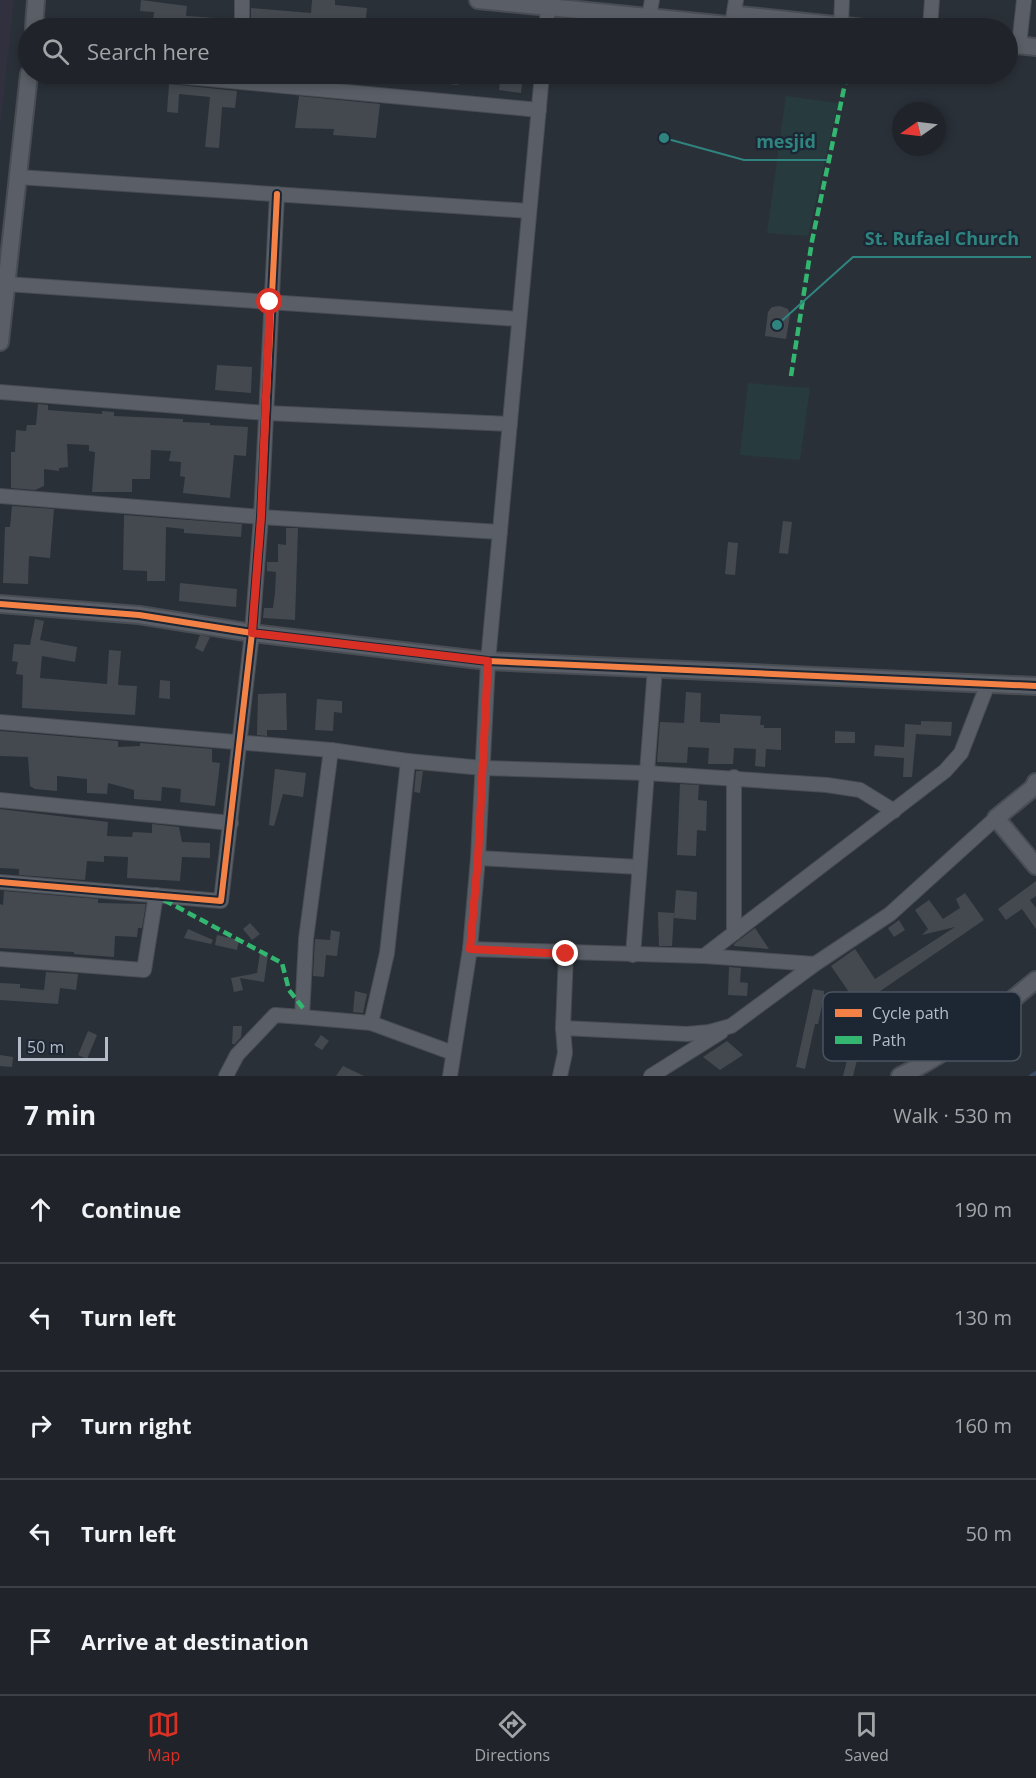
<!DOCTYPE html>
<meta charset="utf-8">
<style>
body{margin:0;font-family:"Open Sans",sans-serif;background:#2d3036;color:#f1f3f6}
.compass{position:absolute;left:892px;top:102px;width:54px;height:54px;border-radius:50%;background:#20242a;box-shadow:0 3px 9px #0003;rotate:256deg}
.scale{position:absolute;left:18px;bottom:15px;width:90px;box-sizing:border-box;padding-left:6px;border:3px solid #b4bcc9;border-top:0;font-size:16px;line-height:21px;white-space:nowrap;color:#b4bcc9;-webkit-text-stroke:4px #1d2633;paint-order:stroke}
.stop{position:absolute;width:18px;height:18px;margin:-14px;border:4px solid #d93025;border-radius:50%;background:#fff}
.stop.end{background:#d93025;border-color:#fff;box-shadow:0 2px 6px #0008}
.list{margin:0;padding:0;list-style:none}
h2{display:flex;justify-content:space-between;align-items:center;height:78px;margin:0;padding:0 24px;font-size:26px}
h2 small{font-size:20px;font-weight:400;color:#a2a4a8}
.list li{display:grid;grid-template-columns:39px 1fr auto;gap:18px;align-items:center;box-sizing:border-box;height:108px;padding:0 24px;border-top:2px solid #3d4147}
.list b{display:block;font-size:22px;white-space:nowrap}
.list em{font-size:20px;font-style:normal;color:#a2a4a8}
.icon{flex:none;width:33px;height:33px;fill:none;stroke:currentColor;stroke-width:2;stroke-linecap:round;stroke-linejoin:round}
.map{position:relative;flex:none;width:1036px;height:1076px;overflow:hidden}
.search{position:absolute;background:#20242a;box-shadow:0 3px 9px #0003;left:18px;right:18px;top:18px;height:66px;display:flex;align-items:center;gap:15px;box-sizing:border-box;padding:0 21px;border-radius:33px;color:#a2a4a8;font-size:22px}
.sheet{height:618px;background:#20242a}
nav{display:flex;justify-content:space-around;align-items:center;box-sizing:border-box;height:84px;border-top:2px solid #3d4147;background:#20242a;font-size:16px;color:#a2a4a8}
nav a{display:grid;justify-items:center;gap:3px}
nav .on{color:#d93025}
.map>svg:first-child{display:block}
.medical{fill:#31303e}
.green{fill:#273a3e}
.lines{fill:none;stroke-linecap:round;stroke-linejoin:round}
.stream{stroke:#384963;stroke-width:4}
.building{fill:#444950}
.minor-casing{stroke:#484c53;stroke-width:16}
.tertiary-casing{stroke:#484c53;stroke-width:20}
.minor{stroke:#5a5e66;stroke-width:14}
.tertiary{stroke:#5a5e66;stroke-width:16}
.quiet{stroke:#33b770;stroke-width:4.5;stroke-dasharray:9 4.5;stroke-linecap:butt}
.cycleway-casing{stroke:#1d2633;stroke-width:10}
.cycleway{stroke:#f48246;stroke-width:6}
.route{stroke:#d93025;stroke-width:8}
.key{fill:#1d2633;stroke:#4a5360;stroke-width:1.5}
.key-label{font-size:16px;fill:#b4bcc9}
.leader{fill:none;stroke:#308480;stroke-width:2}
.callout-dot{fill:#308480;stroke:#1d2633;stroke-width:2}
.callout-label{font-size:18px;text-anchor:middle;font-weight:bold;fill:#308480;stroke:#1d2633;stroke-width:4.5;stroke-linejoin:round;paint-order:stroke}
</style>
<div class="map">
<svg width="1036" height="1076" viewBox="0 0 1036 1076">
<rect width="100%" height="100%" fill="#2a3038"/>
<!-- medical -->
<path class="medical" d="M0,0H14L0,128Z"/>
<!-- green -->
<g class="green">
<path d="M786,96L838,103L808,236L767,233Z"/>
<path d="M748,383L810,388L800,460L740,455Z"/>
</g>
<g class="lines">
<!-- stream -->
<path class="stream" d="M1031,1076L1036,1073"/>
</g>
<!-- building -->
<g class="building">
<path d="M141,0L187,6L186,16L232,19L233,28H152L154,12L140,11Z"/>
<path d="M312,0H335V5L367,8L365,28H322V26L297,24V28H251V8L311,13Z"/>
<path d="M441,74H459L458,85L440,83Z"/>
<path d="M501,74H523L521,93L499,90Z"/>
<path d="M169,84L237,91L235,108L222,107L219,148L205,147L210,97L179,94L178,113L167,112Z"/>
<path d="M299,96L380,104L376,138L333,135L334,129L295,128Z"/>
<path d="M780,306L788,309L790,315L786,339L765,336L768,312L772,307Z"/>
<path d="M217,365L252,367L251,393L215,390Z"/>
<path d="M38,404L48,405V410L102,414V411L114,412V416L183,419V422L210,423V425L248,427L246,456L234,455L230,498L183,493L185,477L180,476L181,462L169,461L171,451L151,450L150,479H132V492H92L95,452L89,451V445L67,444L68,467L59,468V471L44,469V486L35,490L11,488V452H15L16,430L26,431L27,425H36Z"/>
<path d="M12,506L54,509L50,558L29,556L28,584L3,583L5,527H10Z"/>
<path d="M124,515L242,524L241,537L184,533V529L166,527L165,581H147V571L123,570Z"/>
<path d="M783,521L792,522L788,554L779,553Z"/>
<path d="M286,528H298L295,620L263,618L264,608H273L275,593L276,572L267,571V562H278V544L286,545Z"/>
<path d="M728,542L738,543L735,575L725,574Z"/>
<path d="M180,583L237,589L236,607L179,601Z"/>
<path d="M35,619L44,621L40,640L77,647L75,662L42,656L40,678L107,684L109,650L121,651L118,685L137,686L135,715L22,708L23,675L16,674L18,662L12,661L14,644L30,645Z"/>
<path d="M200,635L210,637L203,652L195,648Z"/>
<path d="M160,680L170,681V699L159,698Z"/>
<path d="M686,692L701,693L700,722L720,723V714L761,716L760,725H764V728H781V750L766,749L765,767L755,766L756,749L734,748L733,764H708L709,748L688,747L687,763L657,762L660,722L684,723Z"/>
<path d="M286,693L287,730H267V736L257,735L258,694Z"/>
<path d="M317,699L342,701V713L334,712L333,731L315,730Z"/>
<path d="M921,721L952,722L951,736L916,734L912,777H903L904,758L874,756L875,745L904,747L905,724L921,725Z"/>
<path d="M0,731L118,741V747L140,746V743L212,749V762L220,763L215,806L180,802L181,789L162,787L161,801L134,799V790L108,783L107,794L87,793V779L57,776V791L35,789L30,786L28,757L0,756Z"/>
<path d="M835,731L855,732V743H835Z"/>
<path d="M275,769L306,773L303,797L283,794L274,826L269,825Z"/>
<path d="M416,771H423L420,793L414,792Z"/>
<path d="M680,784L699,785L698,800L707,801L706,831L697,830L696,856L677,855Z"/>
<path d="M0,809L108,822L107,836L132,837L133,832L152,833V824L179,827L182,842L210,843V858L182,857L180,881L127,878L128,857L104,856V862L87,861L85,880L19,875V869L0,868Z"/>
<path d="M1036,881V896L1030,900L1036,908V929L1022,909L1006,920L998,909Z"/>
<path d="M676,890L697,892L696,920L674,918Z"/>
<path d="M4,891L98,899V903L146,904L142,928H138L137,937L115,936L114,957L74,954V952L0,948V904L3,905Z"/>
<path d="M965,893L984,920L873,996L853,1076H843L863,998L851,995L831,966L855,949L875,979L955,927L922,935L928,929L915,910L929,900L943,919L960,908L956,899Z"/>
<path d="M658,912L674,913L672,946H659Z"/>
<path d="M899,920L905,930L894,937L888,928Z"/>
<path d="M250,923L260,934L252,940L243,929Z"/>
<path d="M755,928L769,949L734,946V944Z"/>
<path d="M188,929L213,940L211,944L184,938Z"/>
<path d="M331,930L340,932L337,956L326,955L324,977L313,976L315,939L330,940Z"/>
<path d="M217,935L239,940L237,950L215,945Z"/>
<path d="M260,953L268,955L264,982L240,978L243,990L234,992L231,978L257,973Z"/>
<path d="M729,967L741,968L740,982L748,983L747,996L728,995Z"/>
<path d="M46,972L78,974L76,990L60,988L58,1004L0,1000V983L20,984V988L44,990Z"/>
<path d="M813,989L824,991V997L818,1024H815L805,1069L796,1067Z"/>
<path d="M355,991L367,994L363,1013L353,1012Z"/>
<path d="M233,1026H242L241,1037L235,1044H232Z"/>
<path d="M88,1031L97,1035L87,1059L78,1055Z"/>
<path d="M321,1035L329,1041L322,1050L314,1045Z"/>
<path d="M727,1041L743,1055L720,1070L703,1057Z"/>
<path d="M0,1055L13,1057L12,1067L0,1066Z"/>
<path d="M343,1066L364,1076H336Z"/>
</g>
<g class="lines">
<defs>
<g id="minor">
<path d="M242,0V28"/>
<path d="M649,16L652,0"/>
<path d="M732,25L736,0"/>
<path d="M841,26L842,0"/>
<path d="M546,28L549,0"/>
<path d="M930,28L932,0"/>
<path d="M1019,45L1024,0"/>
<path d="M156,74L539,110"/>
<path d="M18,177L529,211"/>
<path d="M6,284L519,319"/>
<path d="M0,392L266,413L510,424"/>
<path d="M0,496L261,517L500,532"/>
<path d="M0,722L331,750L408,761"/>
<path d="M734,777V933"/>
<path d="M0,800L231,823"/>
<path d="M478,858L639,867"/>
<path d="M0,882L221,901L252,633L261,517L277,194"/>
<path d="M470,949L478,858L488,661L542,74"/>
<path d="M633,955L655,668"/>
<path d="M704,956L945,771L961,753L987,686"/>
<path d="M0,959L144,970L156,895"/>
<path d="M302,1017L371,1023"/>
<path d="M563,1028L687,1034L709,1032L731,1026L815,964"/>
<path d="M453,1053L371,1023L387,953L408,761L483,768L647,773L827,785L860,790L894,811"/>
<path d="M226,1076L237,1055L275,1015L302,1017L306,939L331,750"/>
<path d="M450,1076L470,949L704,956L815,964L890,914L996,818"/>
<path d="M560,1076L565,1053L563,1028L566,954"/>
<path d="M651,1076L721,1032"/>
</g>
<g id="tertiary">
<path d="M478,0L758,28"/>
<path d="M739,15L863,28"/>
<path d="M34,28L36,0"/>
<path d="M1008,44L1036,47"/>
<path d="M0,342L29,74"/>
<path d="M0,604L139,615L252,633L488,661L1036,686"/>
<path d="M1036,782L1033,788L996,818L1036,866"/>
<path d="M900,1076C951,1053 993,1015 1036,980"/>
</g>
</defs>
<!-- minor casing -->
<use href="#minor" class="minor-casing"/>
<!-- tertiary casing -->
<use href="#tertiary" class="tertiary-casing"/>
<!-- minor -->
<use href="#minor" class="minor"/>
<!-- tertiary -->
<use href="#tertiary" class="tertiary"/>
<!-- quiet -->
<g class="quiet">
<path d="M791,376L812,241L847,74"/>
<path d="M164,900L282,963L289,990L303,1008"/>
</g>
<defs>
<g id="cycleway">
<path d="M0,604L139,615L252,633L488,661L1036,686"/>
<path d="M0,882L221,901L252,633L261,517L277,194"/>
</g>
</defs>
<!-- cycleway casing -->
<use href="#cycleway" class="cycleway-casing"/>
<!-- cycleway -->
<use href="#cycleway" class="cycleway"/>
</g>
<g class="lines">
<!-- route -->
<path class="route" d="M270,302L261,517L252,633L488,661L478,858L470,949L566,954"/>
</g>
<!-- legend -->
<rect x="823" y="992" width="198" height="69" rx="9" class="key"/>
<rect x="835" y="1009" width="27" height="8" fill="#f48246"/>
<rect x="835" y="1036" width="27" height="8" fill="#33b770"/>
<g class="key-label">
<text x="872" y="1019">Cycle path</text>
<text x="872" y="1046">Path</text>
</g>
<!-- callouts -->
<path class="leader" d="M664 138L744 160H827M777 325L853 257H1031"/>
<g class="callout-dot">
<circle cx="664" cy="138" r="6"/>
<circle cx="777" cy="325" r="6"/>
</g>
<g class="callout-label">
<text x="786" y="148">mesjid</text>
<text x="942" y="245">St. Rufael Church</text>
</g>
</svg>
<svg class="compass" viewBox="-18 -18 36 36"><path d="M0-13l5 13h-10z" fill="#e53935"/><path d="M0 13l5-13h-10z" fill="#a2a4a8"/></svg>
<div class="scale">50 m</div>
<div class="stop" style="left:270px;top:302px"></div>
<div class="stop end" style="left:566px;top:954px"></div>
<div class="search"><svg class="icon" aria-label="search" viewBox="0 0 24 24"><circle cx="10" cy="10" r="6"/><path d="M15 15l6 6"/></svg>Search here</div>
</div>
<section class="sheet">
<h2>7 min<small>Walk · 530 m</small></h2>
<ul class="list">
<li><svg class="icon" aria-label="ahead" viewBox="0 0 24 24"><path d="M12 20V5M6 11l6-6 6 6"/></svg><div><b>Continue</b></div><em>190 m</em></li>
<li><svg class="icon" aria-label="left" viewBox="0 0 24 24"><path d="M17 20v-9H6M10 6l-5 5 5 5"/></svg><div><b>Turn left</b></div><em>130 m</em></li>
<li><svg class="icon" aria-label="right" viewBox="0 0 24 24"><path d="M7 20v-9h11M14 6l5 5-5 5"/></svg><div><b>Turn right</b></div><em>160 m</em></li>
<li><svg class="icon" aria-label="left" viewBox="0 0 24 24"><path d="M17 20v-9H6M10 6l-5 5 5 5"/></svg><div><b>Turn left</b></div><em>50 m</em></li>
<li><svg class="icon" aria-label="arrive" viewBox="0 0 24 24"><path d="M6 21V4h12l-3 4 3 4H6"/></svg><div><b>Arrive at destination</b></div></li>
</ul>
</section>
<nav>
<a class="on"><svg class="icon" aria-label="map" viewBox="0 0 24 24"><path d="M3 6l6-2 6 2 6-2v14l-6 2-6-2-6 2zM9 4v14M15 6v14"/></svg>Map</a>
<a><svg class="icon" aria-label="directions" viewBox="0 0 24 24"><path d="M12 3l9 9-9 9-9-9zM9 14v-3h6M13 9l2 2-2 2"/></svg>Directions</a>
<a><svg class="icon" aria-label="saved" viewBox="0 0 24 24"><path d="M7 4h10v16l-5-4-5 4z"/></svg>Saved</a>
</nav>
